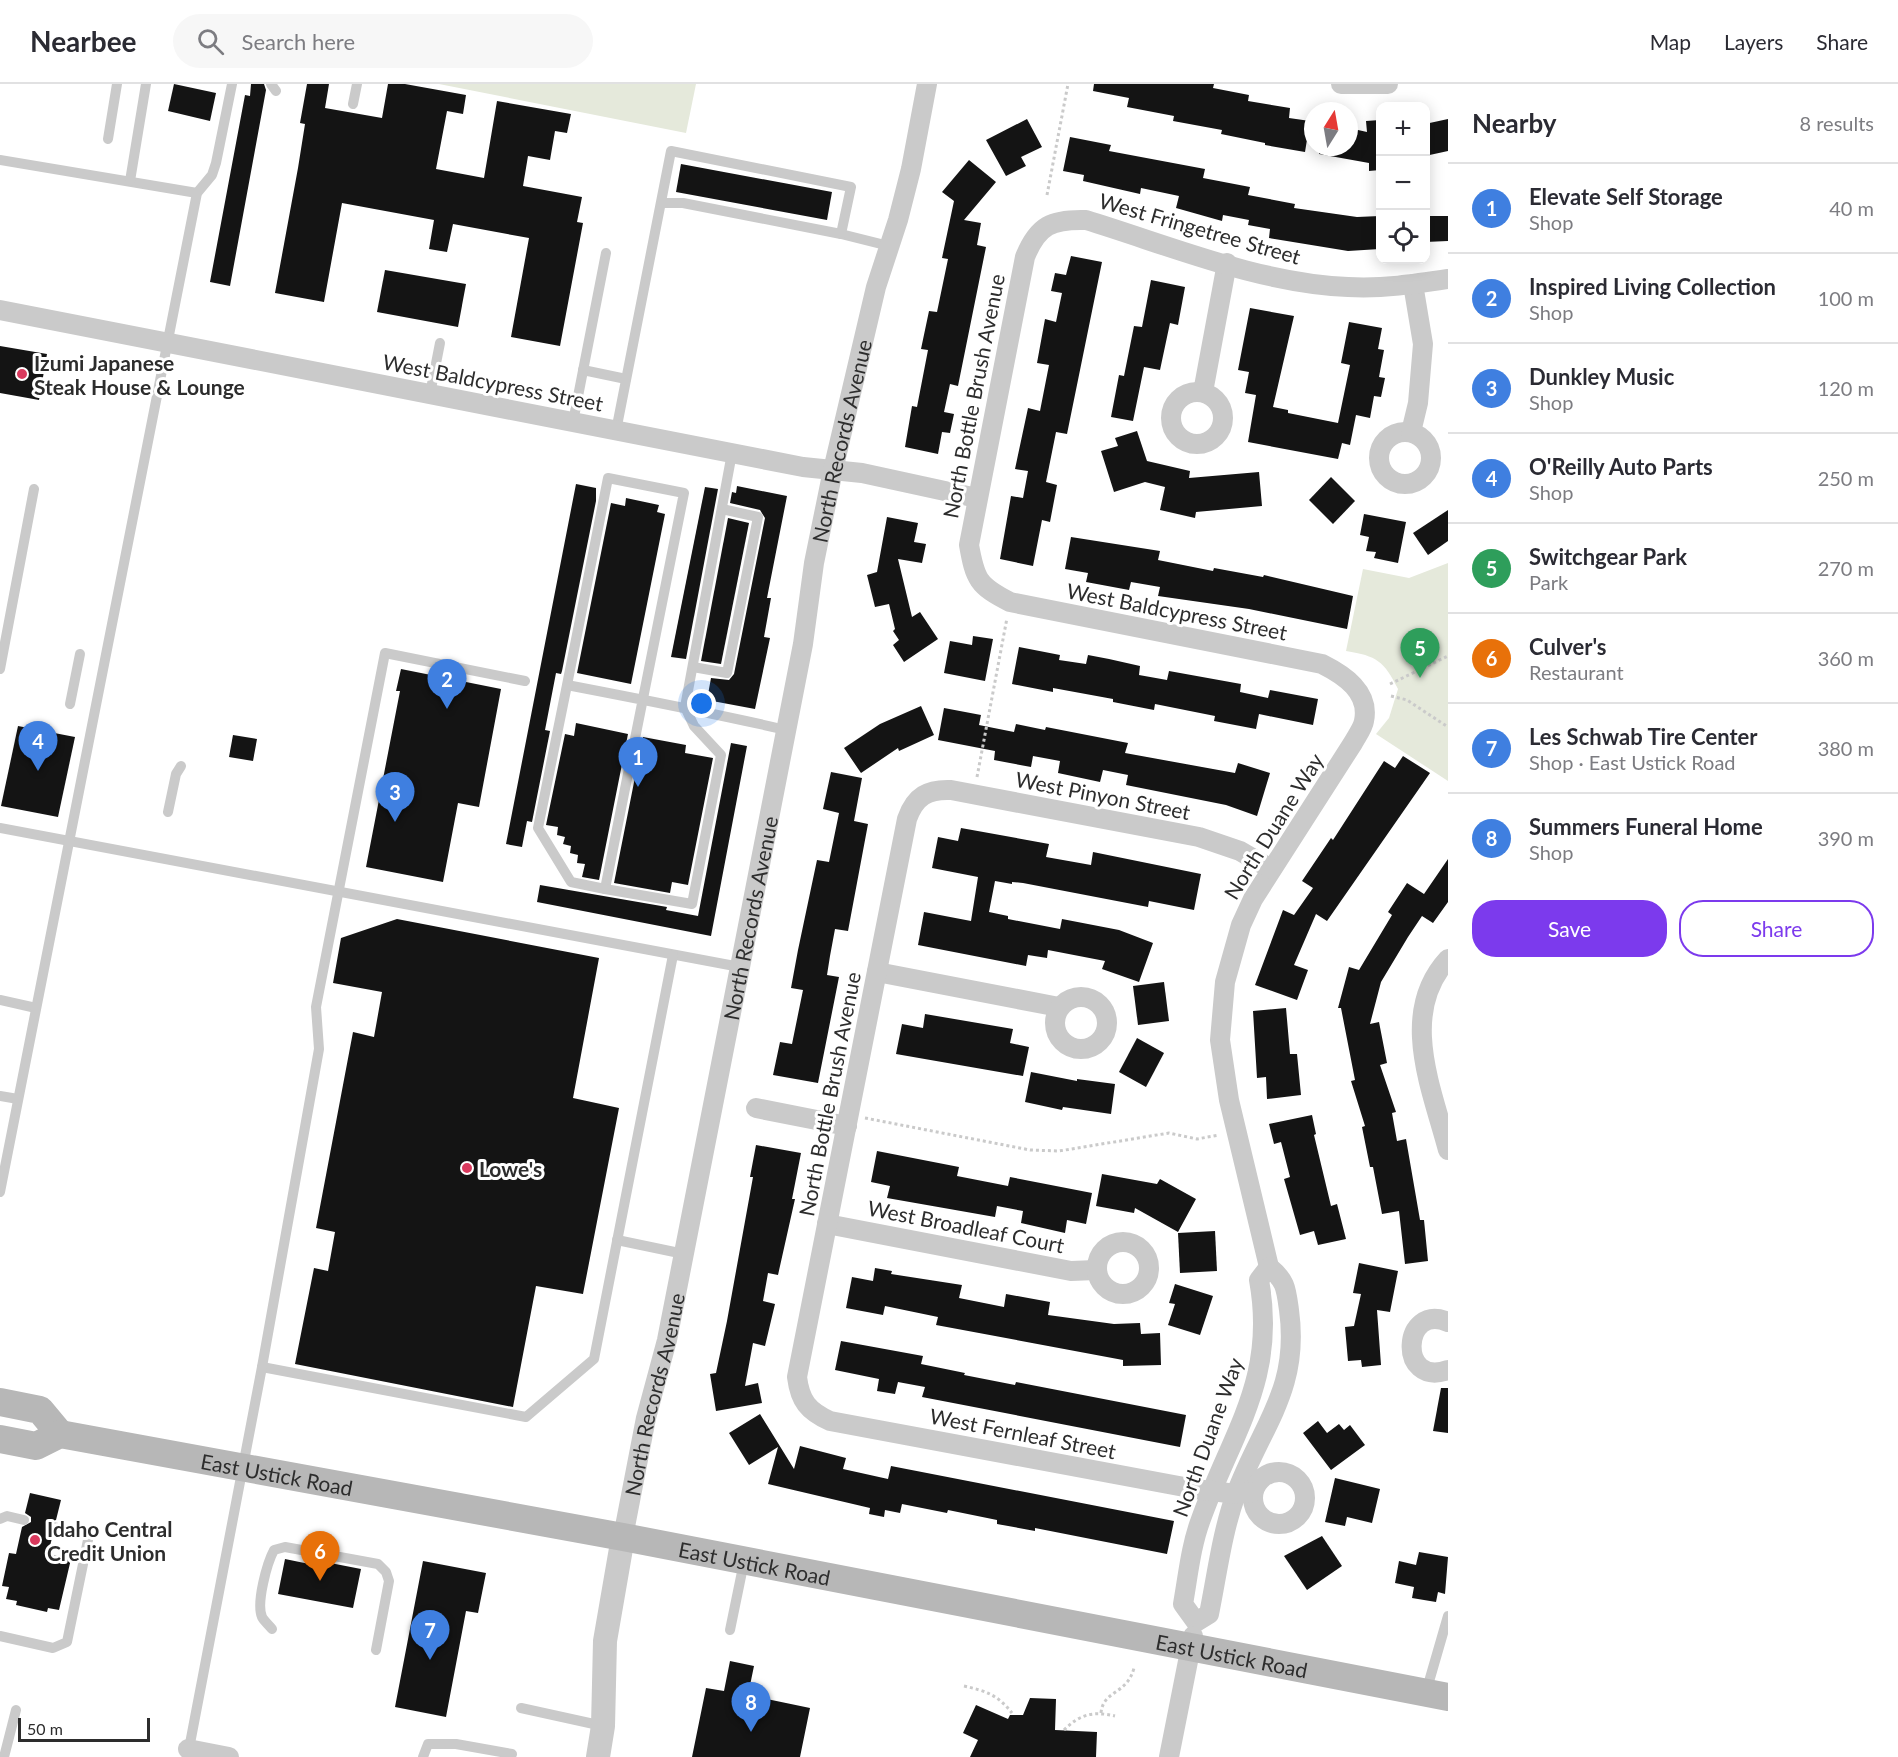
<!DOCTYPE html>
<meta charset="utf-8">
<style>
body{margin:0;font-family:Lato,sans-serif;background:#f7f7f7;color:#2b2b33}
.controls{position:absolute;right:18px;top:18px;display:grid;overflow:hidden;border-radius:12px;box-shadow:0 3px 15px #0003}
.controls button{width:54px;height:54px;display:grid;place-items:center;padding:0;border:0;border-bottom:2px solid #e1e1e2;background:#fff;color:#2b2b33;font:30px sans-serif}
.compass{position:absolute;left:1304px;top:18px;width:54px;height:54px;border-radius:50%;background:#fff;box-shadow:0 3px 15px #0003;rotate:11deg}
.scale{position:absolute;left:18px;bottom:15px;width:132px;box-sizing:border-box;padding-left:6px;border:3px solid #2d2d2d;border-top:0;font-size:16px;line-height:21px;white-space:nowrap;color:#2d2d2d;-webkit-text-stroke:4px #fff;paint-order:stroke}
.you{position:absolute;left:702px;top:620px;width:21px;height:21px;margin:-15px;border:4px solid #fff;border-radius:50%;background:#1a73e8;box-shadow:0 0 0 9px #1a73e833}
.badge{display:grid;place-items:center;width:39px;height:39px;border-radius:50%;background:#7c3aed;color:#fff;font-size:20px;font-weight:700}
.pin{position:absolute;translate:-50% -50px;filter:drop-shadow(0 2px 3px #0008)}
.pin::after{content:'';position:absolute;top:32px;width:21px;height:18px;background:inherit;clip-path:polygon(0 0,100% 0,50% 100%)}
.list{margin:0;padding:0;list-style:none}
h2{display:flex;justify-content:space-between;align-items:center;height:78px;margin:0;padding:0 24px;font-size:26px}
h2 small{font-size:20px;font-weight:400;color:#7c7c81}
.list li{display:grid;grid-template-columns:39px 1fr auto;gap:18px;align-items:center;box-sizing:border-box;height:90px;padding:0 24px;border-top:2px solid #e1e1e2}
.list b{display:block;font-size:22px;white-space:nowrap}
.list p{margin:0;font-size:20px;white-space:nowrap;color:#7c7c81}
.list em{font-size:20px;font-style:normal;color:#7c7c81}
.actions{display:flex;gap:12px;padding:18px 24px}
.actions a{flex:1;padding:14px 0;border:2px solid #7c3aed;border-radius:24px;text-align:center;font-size:21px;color:#7c3aed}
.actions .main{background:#7c3aed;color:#fff}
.icon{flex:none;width:33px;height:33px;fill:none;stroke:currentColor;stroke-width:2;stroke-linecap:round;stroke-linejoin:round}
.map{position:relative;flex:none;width:1448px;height:1673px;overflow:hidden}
header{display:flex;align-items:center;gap:36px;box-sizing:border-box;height:84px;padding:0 30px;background:#fff;border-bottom:2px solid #e1e1e2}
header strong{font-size:28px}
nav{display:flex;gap:33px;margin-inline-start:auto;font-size:21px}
.search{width:420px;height:54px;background:#f7f7f7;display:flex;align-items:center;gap:15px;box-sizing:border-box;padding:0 21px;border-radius:33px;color:#7c7c81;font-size:22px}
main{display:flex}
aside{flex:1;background:#fff}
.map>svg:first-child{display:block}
.green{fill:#e5e9db}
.building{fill:#141414}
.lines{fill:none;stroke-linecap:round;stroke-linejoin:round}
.path{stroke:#cacaca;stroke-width:3;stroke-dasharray:3 3;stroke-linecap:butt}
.service{stroke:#cacaca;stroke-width:10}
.minor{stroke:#cacaca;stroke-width:20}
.tertiary{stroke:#cacaca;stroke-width:24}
.secondary{stroke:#b7b7b7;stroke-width:28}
.poi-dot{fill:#d9395d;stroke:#fff;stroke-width:2}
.labels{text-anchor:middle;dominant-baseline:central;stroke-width:6;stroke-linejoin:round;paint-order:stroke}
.street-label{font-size:21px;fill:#2d2d2d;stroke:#fff}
.poi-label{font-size:21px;font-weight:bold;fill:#2d2d2d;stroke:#fff;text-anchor:start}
</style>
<header>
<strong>Nearbee</strong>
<div class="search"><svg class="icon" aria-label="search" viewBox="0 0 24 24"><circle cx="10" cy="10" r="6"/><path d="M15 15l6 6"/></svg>Search here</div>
<nav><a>Map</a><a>Layers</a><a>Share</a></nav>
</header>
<main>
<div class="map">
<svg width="1448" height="1673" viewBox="0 0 1448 1673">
<rect width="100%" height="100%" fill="#fff"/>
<!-- green -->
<g class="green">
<path d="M439,0H696L686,49Z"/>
<path d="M1448,479V697L1376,650L1389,634L1398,605C1384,577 1377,572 1346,567L1363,485L1409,494Z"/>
</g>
<!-- building -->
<g class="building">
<path d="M174,0L216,9L210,37L168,27Z"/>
<path d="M251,0H264L266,6L230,202L210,198L245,11L250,12Z"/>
<path d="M307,0H329L325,24L382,34L388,0H405L466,11L463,30L447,27L436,85L484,94L497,17L571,30L567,49L555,47L550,76L528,72L523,102L582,113L577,138L583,139L560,262L511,253L529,154L453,140L447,168L429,165L434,136L342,119L324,218L275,209L298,84L305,40L300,39Z"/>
<path d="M1094,0H1214L1213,4L1249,11L1248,17L1290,24L1289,34L1310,37L1305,68L1265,61V59L1221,50L1222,46L1173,37L1174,32L1127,23L1129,14L1093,7Z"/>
<path d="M1027,35L1042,63L1021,73L1026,82L1006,92L986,56Z"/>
<path d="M1448,35V67L1425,72V40Z"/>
<path d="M1380,36V86L1369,87V79L1319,70V63H1349V44L1367,48L1366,37Z"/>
<path d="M1070,53L1111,61L1109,67L1205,85L1203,94L1250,103L1248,111L1295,120L1294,124L1357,133L1380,132V165L1348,167L1269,154L1270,145L1248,141L1249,136L1223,131L1222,137L1176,124L1179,112L1141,104L1140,110L1083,97L1084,91L1063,87Z"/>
<path d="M969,76L996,98L964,136L981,139L977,161L986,163L958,302L950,300L944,328L954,330L950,349L942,348L938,370L905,363L912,322L917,323L928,266L921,265L929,227L937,228L948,175L942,174L954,117L942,108Z"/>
<path d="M681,80L832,108L827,136L676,108Z"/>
<path d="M1425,132H1448V157L1425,158Z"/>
<path d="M1071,172L1102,178L1067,350L1056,348L1046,398L1057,401L1050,438L1042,436L1033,482L1000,475L1011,412L1023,414L1028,387L1015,385L1028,324L1040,327L1049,281L1037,279L1045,235L1056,238L1062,209L1051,207L1055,189L1066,191Z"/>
<path d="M385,186L466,200L458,243L377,228Z"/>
<path d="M1151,196L1185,203L1178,241L1170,239L1160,286L1144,283L1133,337L1111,333L1119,291L1124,292L1134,242L1142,243Z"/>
<path d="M1250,224L1294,232L1273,323L1288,326V329L1338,339L1350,281L1341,279L1349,238L1382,244L1378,265L1384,266L1379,293L1385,294L1381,313L1374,312L1370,334L1356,331L1350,361L1342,359L1338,375L1248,358L1256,311L1245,309L1249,288L1238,286Z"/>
<path d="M0,262L47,270L39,316L0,309Z"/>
<path d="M1137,347L1147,377L1190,387L1189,394L1259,388L1262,422L1196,428L1195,434L1160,426L1165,403L1145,398L1114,408L1101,367L1118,362L1115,354Z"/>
<path d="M1331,393L1355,417L1333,440L1309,416Z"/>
<path d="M576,400L596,404V417L562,587L561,590L556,589L545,646L550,647L532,738L527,737L522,763L506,760Z"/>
<path d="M737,402L787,412L767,514H771L764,553L770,554L755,625L707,616L711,594L729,596L734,590L765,434L760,426L730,419L732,408L736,409Z"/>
<path d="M705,403L718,405L686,575L671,573Z"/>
<path d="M626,414L659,421L657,428L665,430L631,600L577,589L611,419L625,422Z"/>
<path d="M1448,426V457L1428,471L1413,449Z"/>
<path d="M1364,430L1406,438L1398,479L1374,474L1376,468L1366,467L1369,453L1360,451Z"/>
<path d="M887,433L918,439L914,458L926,460L922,479L898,475L912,533L920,528L938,555L904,578L893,561L899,556L893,547L895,545L889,520L875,523L867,491L877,488Z"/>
<path d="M728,434L749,439L721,580L701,577Z"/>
<path d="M1071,453L1160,467L1158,476L1213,487L1214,484L1263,493L1264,491L1353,512L1347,545L1249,525L1158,512L1160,503L1131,498L1129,506L1086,498L1088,489L1065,485Z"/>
<path d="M973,552L993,555L985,597L944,589L950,557L972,561Z"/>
<path d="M1019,563L1060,571L1059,576L1086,580L1088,571L1109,575L1140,582L1139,591L1167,596L1169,587L1241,600L1240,608L1268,614L1270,606L1318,615L1313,641L1259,630L1256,645L1214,637L1215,632L1155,620L1154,626L1113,618V615L1053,604V608L1012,600Z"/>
<path d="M401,585L501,605L479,723L458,719L443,798L366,783L400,607H396Z"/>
<path d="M921,622L934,651L899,667L898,664L861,689L844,664L880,640Z"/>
<path d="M944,624L981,631L979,641L1014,648L1016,640L1045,646L1046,643L1128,659L1125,669L1235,689L1238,679L1270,689L1257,732L1226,721L1126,701L1128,691L1103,686L1100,698L1058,689L1060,677L1033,672L1031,683L994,676L995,667L938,656Z"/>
<path d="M576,639L628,650L599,796L582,793L585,780L577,779L578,771L570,769L571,762L563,760L565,753L557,751L558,743L546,741L565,650L574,652Z"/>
<path d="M18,642L75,653L58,733L1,722Z"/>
<path d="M233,651L257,655L253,677L229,673Z"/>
<path d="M643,653L686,661L685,669L713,674L688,801L672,798L670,809L614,799Z"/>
<path d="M731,659L747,662L711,852L537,818L540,801L667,823L666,826L698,832Z"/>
<path d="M1403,672L1430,689L1327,837L1316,830L1294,881L1308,886L1297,916L1255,901L1283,826L1294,831L1313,804L1302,797L1331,754L1333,756L1384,677L1395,684Z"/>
<path d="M831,688L862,694L854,737L868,740L848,847L835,845L830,872L827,891L839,893L818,999L773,991L780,958L792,960L803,906L791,904L798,866L817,776L829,778L839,729L823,725Z"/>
<path d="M961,744L1049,760L1046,773L1091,781L1093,768L1201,790L1194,826L1149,817L1148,823L1023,799L1012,798V800L995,797L989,828L1008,832V835L1060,845L1062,835L1119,846L1153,859L1139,898L1102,885L1105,877L1048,866L1047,874L1028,871L1026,882L918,861L924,828L971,837L978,793L932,784L938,753L958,757Z"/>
<path d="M1448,775V818L1433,839L1422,832L1408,853L1381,898L1370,940L1379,938L1387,979L1380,981L1396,1028L1392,1029L1397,1057L1406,1055L1420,1136H1424L1428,1177L1405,1180L1399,1127L1382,1130L1373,1083H1370L1362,1043L1365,1042L1351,997L1355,996L1341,924H1338L1349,883L1359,886L1392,831L1388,828L1407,799L1424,810Z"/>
<path d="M397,835L599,874L573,1014L619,1024L583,1210L536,1202L513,1323L295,1280L314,1184L328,1187L335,1148L316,1144L353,948L374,953L382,908L333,899L341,854Z"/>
<path d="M1164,898L1169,937L1138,941L1133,902Z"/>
<path d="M1286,924L1290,970H1297L1301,1011L1267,1015L1266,993L1257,994L1253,927Z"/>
<path d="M925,930L1013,945L1010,959L1029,963L1023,992L896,970L902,940L923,944Z"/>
<path d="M1137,954L1164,969L1146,1003L1119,988Z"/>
<path d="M1031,988L1077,997V995L1115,1000L1111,1030L1063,1023L1062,1026L1025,1018Z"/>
<path d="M1312,1031L1316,1050L1314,1051L1331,1122L1337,1120L1346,1155L1318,1161L1314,1147L1300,1151L1284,1095L1290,1093L1281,1058L1274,1060L1269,1040Z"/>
<path d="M756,1061L801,1069L792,1115H795L778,1191L768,1189L763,1217L775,1220L765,1262L753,1259L745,1302L758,1299L762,1319L716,1327L710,1290L716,1289L727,1237L753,1093H750Z"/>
<path d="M877,1067L959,1083L957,1092L1008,1102L1010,1093L1092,1109L1086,1140L1067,1136L1065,1149L1021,1139L1023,1127L997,1122L995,1133L887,1114L890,1102L871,1098Z"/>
<path d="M1102,1090L1157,1100L1160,1095L1196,1115L1178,1148L1135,1124L1134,1129L1096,1122Z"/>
<path d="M1215,1147L1217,1187L1180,1189L1178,1149Z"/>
<path d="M1359,1179L1398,1187L1390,1228L1377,1226L1381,1281L1362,1283L1361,1276L1348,1277L1345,1243L1354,1242L1361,1210L1353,1209Z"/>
<path d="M875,1184L892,1187L891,1190L962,1201L959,1214L1004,1223L1006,1210L1050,1218L1048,1231L1114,1240L1140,1239L1141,1250L1160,1249L1161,1281L1123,1282V1276L936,1241L938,1233L885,1222L883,1231L846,1224L852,1193L873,1197Z"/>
<path d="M1175,1200L1213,1212L1200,1251L1168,1241L1175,1220L1169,1219Z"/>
<path d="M841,1257L923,1272L921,1280L965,1289L964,1291L1015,1301L1016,1298L1186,1331L1180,1363L922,1313L925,1303L898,1298L895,1310L877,1307L879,1295L835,1286Z"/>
<path d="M1441,1304H1448V1349L1433,1347Z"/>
<path d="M760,1330L794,1385L800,1362L846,1374L843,1385L888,1395L891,1382L1174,1437L1167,1470L1035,1444V1447L997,1440V1436L948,1426L947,1429L902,1420L900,1429L885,1426L884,1433L869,1430L870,1424L768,1400L778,1363L749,1381L729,1349Z"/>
<path d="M1318,1337L1327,1349L1339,1340L1344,1346L1350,1341L1365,1361L1331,1386L1303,1349Z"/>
<path d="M1335,1394L1380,1405L1372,1439L1347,1433L1345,1442L1325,1438Z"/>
<path d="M30,1409L61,1416L56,1436L49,1438L47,1442L53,1450L48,1470L71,1475L59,1526L48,1524L47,1528L16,1521L17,1517L6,1515L9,1503L2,1502L9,1469L16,1470L22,1443L31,1438V1433L25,1429Z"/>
<path d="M1322,1452L1342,1482L1307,1506L1284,1472Z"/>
<path d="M1419,1468L1448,1473L1445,1510L1438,1508L1436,1518L1412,1514L1414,1503L1395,1499L1399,1477L1416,1481Z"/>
<path d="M285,1475L319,1482L320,1477L361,1485L353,1524L278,1510Z"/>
<path d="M423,1477L486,1489L478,1529L466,1527L446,1633L395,1623Z"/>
<path d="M730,1577L754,1582L748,1611L810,1624L800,1673H692L706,1604L724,1607Z"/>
<path d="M1030,1614L1056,1615L1055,1646L1097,1648L1096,1673H970L978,1656L963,1649L976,1621L1008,1635L1010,1631H1023Z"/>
</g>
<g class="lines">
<!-- path -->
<g class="path">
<path d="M1047,111L1068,0"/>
<path d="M1390,600L1448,572"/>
<path d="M1391,612L1407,616L1448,643"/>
<path d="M977,693L1007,534"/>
<path d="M865,1034L1030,1066L1059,1067L1169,1049L1197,1055L1219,1051"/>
<path d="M964,1602C986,1607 998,1611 1012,1629"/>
<path d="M1101,1629C1103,1606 1127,1611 1134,1584"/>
<path d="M1064,1646C1080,1630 1093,1627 1115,1632"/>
</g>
<!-- service -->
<g class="service">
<path d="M271,0L276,7"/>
<path d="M353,20L357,0"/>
<path d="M108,55L117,0"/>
<path d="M0,76L197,109"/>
<path d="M130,97L146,0"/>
<path d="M841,150L889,162"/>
<path d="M583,286L626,295"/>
<path d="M430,310L440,259"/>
<path d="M573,338L606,169"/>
<path d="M616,347L671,67L851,103L841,150L683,119H661"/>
<path d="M693,583L727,589L758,433L722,425"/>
<path d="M0,585L34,405"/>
<path d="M567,601L538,744L571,798L605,805L684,409L608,394L567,601C640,615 713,629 786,646"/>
<path d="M70,620L80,570"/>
<path d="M168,728L176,690L181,682"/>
<path d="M0,744L740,883"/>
<path d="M605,805L692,820L721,671L694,642L685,623L732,369"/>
<path d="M0,916L36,924"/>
<path d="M0,1012L18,1015"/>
<path d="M0,1108L197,109L212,91L216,79L232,0"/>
<path d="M617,1156L684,1170"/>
<path d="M262,1283L526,1333L594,1275L673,871"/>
<path d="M0,1435L7,1432L24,1436"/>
<path d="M272,1545C269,1541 264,1537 262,1533C256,1519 267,1479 274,1466L285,1463L378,1480L386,1488L389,1497L376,1566"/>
<path d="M730,1546L744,1478"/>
<path d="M0,1552L53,1564L67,1558L89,1451L54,1443"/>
<path d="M1426,1608L1448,1532"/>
<path d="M521,1624L603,1642"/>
<path d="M188,1670L262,1283L319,965L316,923L385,569L525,597"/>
<path d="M4,1673L16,1626"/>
<path d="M423,1673L428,1660H456L512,1670"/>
</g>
<!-- minor -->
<g class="minor">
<path d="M1341,0H1388"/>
<path d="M0,226L803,383L862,389L977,414"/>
<circle cx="1197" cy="334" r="26"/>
<path d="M1203,308L1227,179"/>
<circle cx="1405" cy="374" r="26"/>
<path d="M1411,348L1418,319L1423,260L1413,200"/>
<path d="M1448,875C1398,929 1432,1005 1448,1066"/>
<path d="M877,888L1059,923"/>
<circle cx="1081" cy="939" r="26"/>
<path d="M756,1024L847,1042"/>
<path d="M827,1140L1071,1187L1096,1186"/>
<circle cx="1123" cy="1184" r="26"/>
<path d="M1269,1183L1229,1016L1220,956L1225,898L1241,841L1253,815L1353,659C1356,653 1363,644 1364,637C1370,608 1344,591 1322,580L1010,518C978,502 975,495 969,461L1025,173C1038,141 1052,135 1086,136C1171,162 1258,199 1348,203C1382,205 1415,200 1448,195"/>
<path d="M1269,1183C1286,1197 1286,1204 1289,1226C1300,1306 1261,1342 1236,1410C1222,1448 1217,1491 1209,1530L1196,1538L1183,1520C1188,1492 1191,1461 1201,1435C1232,1348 1277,1295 1259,1196Z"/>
<path d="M1448,1238C1402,1218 1397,1304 1448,1286"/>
<circle cx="1279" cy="1414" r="26"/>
<path d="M1252,1408L1236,1410L1195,1405L830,1337C808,1327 800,1317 797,1293L907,735C915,712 928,705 951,706L1199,753L1240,767L1271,785"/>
<path id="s1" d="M623,1453L646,1334L667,1256L740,883L803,560L814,479L833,386L876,203L898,136L911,85L927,0"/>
<path d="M188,1665L229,1673"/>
<path d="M1169,1673L1193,1552"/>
</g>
<!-- tertiary -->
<path class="tertiary" d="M598,1673L603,1642L605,1557L623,1453"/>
<!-- secondary -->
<g class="secondary">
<path d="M0,1318L40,1326L60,1350"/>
<path id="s2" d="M0,1355L36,1362L60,1350L623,1453L1448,1613"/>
</g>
</g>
<!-- markers -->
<g class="poi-dot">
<circle cx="22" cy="290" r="6"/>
<circle cx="467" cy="1084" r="6"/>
<circle cx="35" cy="1456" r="6"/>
</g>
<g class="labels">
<!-- street labels -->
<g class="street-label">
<text transform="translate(1200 144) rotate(16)">West Fringetree Street</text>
<text transform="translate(493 298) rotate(11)">West Baldcypress Street</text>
<text transform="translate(973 312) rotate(-79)">North Bottle Brush Avenue</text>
<text stroke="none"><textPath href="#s1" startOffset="1118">North Records Avenue</textPath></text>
<text transform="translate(1177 527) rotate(11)">West Baldcypress Street</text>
<text transform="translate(1103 711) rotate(11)">West Pinyon Street</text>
<text transform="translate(1273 742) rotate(-58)">North Duane Way</text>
<text stroke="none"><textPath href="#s1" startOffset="632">North Records Avenue</textPath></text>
<text transform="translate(829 1010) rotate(-79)">North Bottle Brush Avenue</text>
<text transform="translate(966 1142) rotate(11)">West Broadleaf Court</text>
<text stroke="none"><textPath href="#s1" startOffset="146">North Records Avenue</textPath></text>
<text transform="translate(1023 1349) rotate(11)">West Fernleaf Street</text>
<text transform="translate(1207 1353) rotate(-70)">North Duane Way</text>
<text stroke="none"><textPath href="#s2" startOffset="284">East Ustick Road</textPath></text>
<text stroke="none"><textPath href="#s2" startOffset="770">East Ustick Road</textPath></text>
<text stroke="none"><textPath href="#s2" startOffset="1256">East Ustick Road</textPath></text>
</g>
<!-- poi labels -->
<g class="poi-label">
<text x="34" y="278">Izumi Japanese<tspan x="34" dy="24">Steak House &amp; Lounge</tspan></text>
<text x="479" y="1084">Lowe's</text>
<text x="47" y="1444">Idaho Central<tspan x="47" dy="24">Credit Union</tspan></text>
</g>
</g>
</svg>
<div class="controls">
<button>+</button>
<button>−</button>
<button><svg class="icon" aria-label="locate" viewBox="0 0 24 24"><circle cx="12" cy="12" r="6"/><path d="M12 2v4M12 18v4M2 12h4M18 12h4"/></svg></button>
</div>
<svg class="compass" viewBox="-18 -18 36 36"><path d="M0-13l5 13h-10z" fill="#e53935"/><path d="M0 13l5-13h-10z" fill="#7c7c81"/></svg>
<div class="scale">50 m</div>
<div class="you"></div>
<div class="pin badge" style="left:638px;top:703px;background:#3f7fe0">1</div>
<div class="pin badge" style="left:447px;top:625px;background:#3f7fe0">2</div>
<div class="pin badge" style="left:395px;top:738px;background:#3f7fe0">3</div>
<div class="pin badge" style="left:38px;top:687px;background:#3f7fe0">4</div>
<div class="pin badge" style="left:1420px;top:594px;background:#2e9e5b">5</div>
<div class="pin badge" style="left:320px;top:1497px;background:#e8710a">6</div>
<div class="pin badge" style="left:430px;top:1576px;background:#3f7fe0">7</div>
<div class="pin badge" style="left:751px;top:1648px;background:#3f7fe0">8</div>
</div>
<aside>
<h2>Nearby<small>8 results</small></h2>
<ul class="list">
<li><span class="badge" style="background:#3f7fe0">1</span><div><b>Elevate Self Storage</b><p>Shop</p></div><em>40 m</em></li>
<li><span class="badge" style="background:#3f7fe0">2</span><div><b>Inspired Living Collection</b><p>Shop</p></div><em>100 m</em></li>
<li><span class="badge" style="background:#3f7fe0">3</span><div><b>Dunkley Music</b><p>Shop</p></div><em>120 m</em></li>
<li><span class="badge" style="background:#3f7fe0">4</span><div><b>O'Reilly Auto Parts</b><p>Shop</p></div><em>250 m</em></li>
<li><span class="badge" style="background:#2e9e5b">5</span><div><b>Switchgear Park</b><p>Park</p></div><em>270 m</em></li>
<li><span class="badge" style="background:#e8710a">6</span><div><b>Culver's</b><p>Restaurant</p></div><em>360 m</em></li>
<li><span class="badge" style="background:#3f7fe0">7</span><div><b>Les Schwab Tire Center</b><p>Shop · East Ustick Road</p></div><em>380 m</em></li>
<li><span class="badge" style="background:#3f7fe0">8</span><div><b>Summers Funeral Home</b><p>Shop</p></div><em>390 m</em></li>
</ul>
<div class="actions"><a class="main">Save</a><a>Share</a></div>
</aside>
</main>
